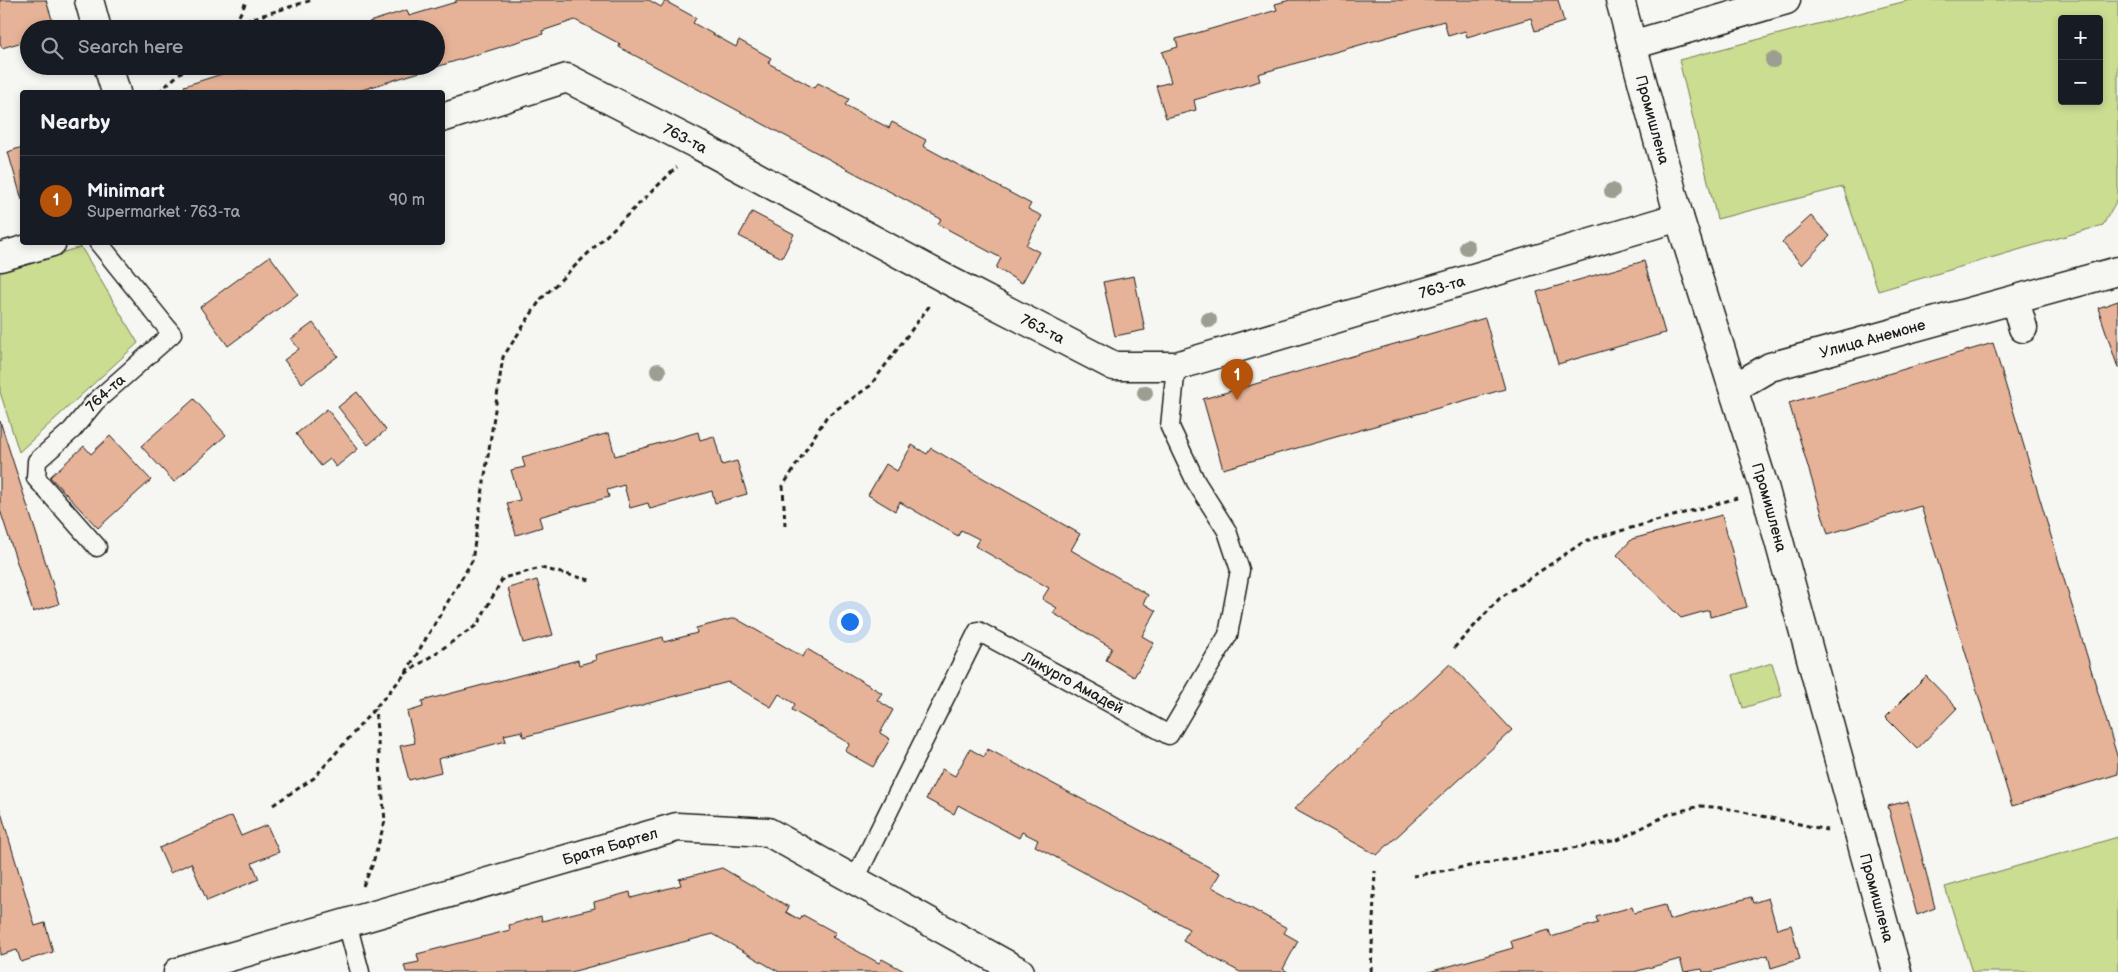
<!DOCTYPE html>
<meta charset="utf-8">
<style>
body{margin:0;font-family:"Balsamiq Sans",sans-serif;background:#20242c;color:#f1f3f6}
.controls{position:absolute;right:15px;top:15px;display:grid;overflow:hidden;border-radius:5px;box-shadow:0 2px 8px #0003}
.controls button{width:45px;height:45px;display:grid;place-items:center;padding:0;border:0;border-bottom:1px solid #363941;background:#171b24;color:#f1f3f6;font:25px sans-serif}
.you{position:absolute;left:849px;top:621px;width:18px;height:18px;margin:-12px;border:4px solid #fff;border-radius:50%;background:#1a73e8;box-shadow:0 0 0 8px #1a73e833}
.badge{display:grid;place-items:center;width:32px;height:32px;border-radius:50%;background:#b45309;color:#fff;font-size:16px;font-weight:700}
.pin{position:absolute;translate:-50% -41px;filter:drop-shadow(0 1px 2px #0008)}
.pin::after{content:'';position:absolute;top:26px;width:18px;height:15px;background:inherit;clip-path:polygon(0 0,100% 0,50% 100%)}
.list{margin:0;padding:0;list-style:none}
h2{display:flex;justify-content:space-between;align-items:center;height:65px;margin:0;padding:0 20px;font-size:21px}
h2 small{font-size:16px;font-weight:400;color:#9ea1a6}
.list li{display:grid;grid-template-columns:32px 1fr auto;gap:15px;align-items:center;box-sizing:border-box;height:90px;padding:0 20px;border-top:1px solid #363941}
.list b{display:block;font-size:19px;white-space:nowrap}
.list p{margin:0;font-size:16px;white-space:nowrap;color:#9ea1a6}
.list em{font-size:16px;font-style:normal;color:#9ea1a6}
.icon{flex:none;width:28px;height:28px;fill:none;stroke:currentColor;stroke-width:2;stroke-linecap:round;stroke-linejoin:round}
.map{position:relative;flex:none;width:2118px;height:972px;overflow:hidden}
.search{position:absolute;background:#171b24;box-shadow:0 2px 8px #0003;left:20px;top:20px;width:425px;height:55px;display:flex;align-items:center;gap:12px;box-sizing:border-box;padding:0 18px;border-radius:28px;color:#9ea1a6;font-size:19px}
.panel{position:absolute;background:#171b24;box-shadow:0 2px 8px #0003;left:20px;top:90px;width:425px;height:155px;border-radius:5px}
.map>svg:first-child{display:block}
.green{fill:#cadd91;stroke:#737c56;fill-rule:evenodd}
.building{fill:#e6b398;stroke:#1c1c1c}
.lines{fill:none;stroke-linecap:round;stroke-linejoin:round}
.lane-casing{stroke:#1c1c1c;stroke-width:21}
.street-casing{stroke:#1c1c1c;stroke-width:31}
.path{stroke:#1c1c1c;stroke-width:3;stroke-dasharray:5 4;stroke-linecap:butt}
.lane{stroke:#f6f6f2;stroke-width:18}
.street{stroke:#f6f6f2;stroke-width:28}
.tree{fill:#9b9e90}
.labels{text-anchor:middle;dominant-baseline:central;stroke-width:4;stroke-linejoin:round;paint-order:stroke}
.street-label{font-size:15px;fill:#1c1c1c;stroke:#f6f6f2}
</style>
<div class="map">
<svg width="2118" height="972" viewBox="0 0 2118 972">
<rect width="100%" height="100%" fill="#f6f6f2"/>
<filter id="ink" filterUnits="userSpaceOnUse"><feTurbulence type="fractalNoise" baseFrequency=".02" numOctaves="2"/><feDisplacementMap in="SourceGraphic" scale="10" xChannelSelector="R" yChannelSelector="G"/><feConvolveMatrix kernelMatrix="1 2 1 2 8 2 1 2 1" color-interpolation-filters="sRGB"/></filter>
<g filter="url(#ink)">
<!-- green -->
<g class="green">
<path d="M1910,0H2118V198L2103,225L1878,291L1843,187L1717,219L1679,60ZM2062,19H2099V101H2062Z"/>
<path d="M81,247L138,343L19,452L0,392V270Z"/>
<path d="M1772,663L1782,696L1743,708L1733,675Z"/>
<path d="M2118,837V972H1972L1945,887Z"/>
</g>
<!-- building -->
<g class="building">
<path d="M0,0H46L55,29H29V40L2,48L0,43Z"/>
<path d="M456,0H649L661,7L665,1L696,18L693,23L736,47L739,40L771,58L768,63L814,88L818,83L849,99L845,105L889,128L892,122L926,140L923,146L1031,204L1028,209L1042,216L1026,245L1039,252L1022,283L996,268L1001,258L938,224L941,219L619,47L620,44L575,20L542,31L543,34L355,92H186L184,86L247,66H436V29H369L371,28L369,22L407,10L409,16L456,2Z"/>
<path d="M1290,0H1558L1564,22L1535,31L1531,18L1467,37L1465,31L1448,36L1444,21L1258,74L1260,81L1194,100L1196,110L1166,118L1156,86L1171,82L1162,52L1178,47L1176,39L1277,10L1275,4Z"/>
<path d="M22,147V200L8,152Z"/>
<path d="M752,212L794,234L782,258L739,236Z"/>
<path d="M1811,216L1830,236L1802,265L1782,242Z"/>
<path d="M270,256L298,294L228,346L200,307Z"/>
<path d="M1644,261L1665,333L1558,364L1537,292Z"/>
<path d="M1134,276L1145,330L1115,336L1103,282Z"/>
<path d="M2118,301V368L2098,308Z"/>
<path d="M1485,318L1505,389L1223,469L1203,399Z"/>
<path d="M313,323L338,356L302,383L284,360L299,349L291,339Z"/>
<path d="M1993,343L2118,759V774L2012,806L1921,506L1828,534L1789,403Z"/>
<path d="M357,392L386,430L368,445L338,407Z"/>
<path d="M194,399L226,435L174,482L141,446Z"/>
<path d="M327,409L358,449L336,467L330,459L321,466L296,434Z"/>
<path d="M0,421L59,604L33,612L0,510Z"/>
<path d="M698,432L700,440L714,436L722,465L737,461L747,494L715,503L712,491L650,509L648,503L630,508L624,485L607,490L609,497L539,517L542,527L516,535L507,503L520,500L511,470L525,467L522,457L609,433L615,456Z"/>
<path d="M110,436L151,480L98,528L50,477L84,446L91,454Z"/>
<path d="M912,445L927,454L931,448L1080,534L1071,550L1148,595L1143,603L1156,611L1142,636L1154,643L1134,677L1106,660L1112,648L1053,613L1057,608L1042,599L1049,588L975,546L979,539L961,530L958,536L900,502L895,511L868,495L886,464L897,471Z"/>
<path d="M1722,515L1747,607L1710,617L1709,610L1681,618L1617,555L1632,539Z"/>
<path d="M537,580L553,635L523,643L508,588Z"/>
<path d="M735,618L803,657L807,649L882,693L877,700L893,710L880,733L890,739L873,767L845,751L850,744L792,710L795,704L779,694L771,707L728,682L523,737L522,731L504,735L506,741L438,759L441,772L409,780L400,746L415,743L407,712L423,707L422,701L578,660L579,665L596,660L595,655L663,637L664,642L697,633L696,628Z"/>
<path d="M1450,664L1512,730L1377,855L1294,809Z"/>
<path d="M1926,676L1957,708L1917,749L1885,717Z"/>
<path d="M970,749L984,757L988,749L1220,873L1212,887L1287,928L1284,933L1298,941L1283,969L1288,972H1240L1183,941L1189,929L1035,846L1038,840L1022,832L1019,838L958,805L954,814L926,799L942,769L955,776Z"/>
<path d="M1908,801L1935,908L1917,915L1888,806Z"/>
<path d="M0,809L35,926L45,923L53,952L21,962L17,950L0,955Z"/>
<path d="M232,816L241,836L267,825L279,852L252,863L259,879L207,901L191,863L170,873L159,848Z"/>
<path d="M722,868L789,907L786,912L800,920L803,915L836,933L832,937L879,963L882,959L906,972H779L713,934L571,972H406L404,965L419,962L417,954L510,930L509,925L541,916L542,921L595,908L594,902L630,892L631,898L681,885L679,879Z"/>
<path d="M1751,897L1753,903L1768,898L1777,929L1791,925L1800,959L1771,968L1768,955L1710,972H1703L1702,969L1684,972L1680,959L1634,972H1429L1513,948L1511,941L1549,930L1551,937L1598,923L1596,917L1632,907L1634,913L1665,905L1669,920Z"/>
</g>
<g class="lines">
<defs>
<g id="lane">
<path id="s1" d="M97,547L36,478L37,461L72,430L95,402L172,334L98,242"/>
<path id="s2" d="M855,879L978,631L1169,735L1228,635L1240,570L1227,531L1196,482L1170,427L1176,366"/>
<path d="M347,923L360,972"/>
</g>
<g id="street">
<path d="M89,0L97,29"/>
<path id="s3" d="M1620,0L1679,217L1765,490L1897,972"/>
<path d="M1632,45L1786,0"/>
<path d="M108,66L116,92"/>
<path id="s4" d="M442,118L567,78L698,145L948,280L1114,366H1176L1679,217"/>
<path d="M0,257L52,242"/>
<path d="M2015,300L2023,328"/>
<path id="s5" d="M1734,388L1770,367L2118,271"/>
<path id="s6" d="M178,972L677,827L768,832L1020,972"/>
</g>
</defs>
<!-- lane casing -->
<use href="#lane" class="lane-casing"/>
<!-- street casing -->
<use href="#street" class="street-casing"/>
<!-- path -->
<g class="path">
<path d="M235,24L247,0"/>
<path d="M230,29L234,24L312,0"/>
<path d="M159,92L188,66"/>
<path d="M785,526L783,486L827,416L870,386L930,305"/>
<path d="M1454,648L1500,598L1585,541L1737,498"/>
<path d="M405,674L477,625L503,578L541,568L590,580"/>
<path d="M273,805L314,778L405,674L472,561L503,357L541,299L677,167"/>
<path d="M1413,876L1618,840L1669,814L1700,806L1725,808L1827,830"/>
<path d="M363,886L372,866L385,821L375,709"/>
<path d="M1371,972L1375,871"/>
</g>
<!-- lane -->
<use href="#lane" class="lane"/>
<!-- street -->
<use href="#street" class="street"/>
</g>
<!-- trees -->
<g class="tree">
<circle cx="1773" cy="60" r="8"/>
<circle cx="1612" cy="191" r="8"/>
<circle cx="1467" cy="247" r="8"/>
<circle cx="1209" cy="320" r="8"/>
<circle cx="658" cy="371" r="8"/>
<circle cx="1145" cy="393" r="8"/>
</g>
</g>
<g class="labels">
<!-- street labels -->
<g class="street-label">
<text stroke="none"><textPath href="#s3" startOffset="124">Промишлена</textPath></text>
<text stroke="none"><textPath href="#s4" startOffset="264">763-та</textPath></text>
<text stroke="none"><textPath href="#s4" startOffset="1089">763-та</textPath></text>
<text stroke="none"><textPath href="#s4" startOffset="669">763-та</textPath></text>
<text stroke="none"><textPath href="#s5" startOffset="148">Улица Анемоне</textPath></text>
<text stroke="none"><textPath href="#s1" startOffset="206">764-та</textPath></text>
<text stroke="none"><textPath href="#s3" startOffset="529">Промишлена</textPath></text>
<text stroke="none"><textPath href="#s2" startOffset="385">Ликурго Амадей</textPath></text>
<text stroke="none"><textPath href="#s6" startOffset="450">Братя Бартел</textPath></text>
<text stroke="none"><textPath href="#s3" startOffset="934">Промишлена</textPath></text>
</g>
</g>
</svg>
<div class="controls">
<button>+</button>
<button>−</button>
</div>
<div class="you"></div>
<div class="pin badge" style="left:1237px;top:400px">1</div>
<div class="search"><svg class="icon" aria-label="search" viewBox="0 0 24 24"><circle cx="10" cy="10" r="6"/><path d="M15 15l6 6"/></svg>Search here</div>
<section class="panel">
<h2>Nearby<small></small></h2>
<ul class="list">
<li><span class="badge">1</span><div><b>Minimart</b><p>Supermarket · 763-та</p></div><em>90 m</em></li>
</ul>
</section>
</div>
